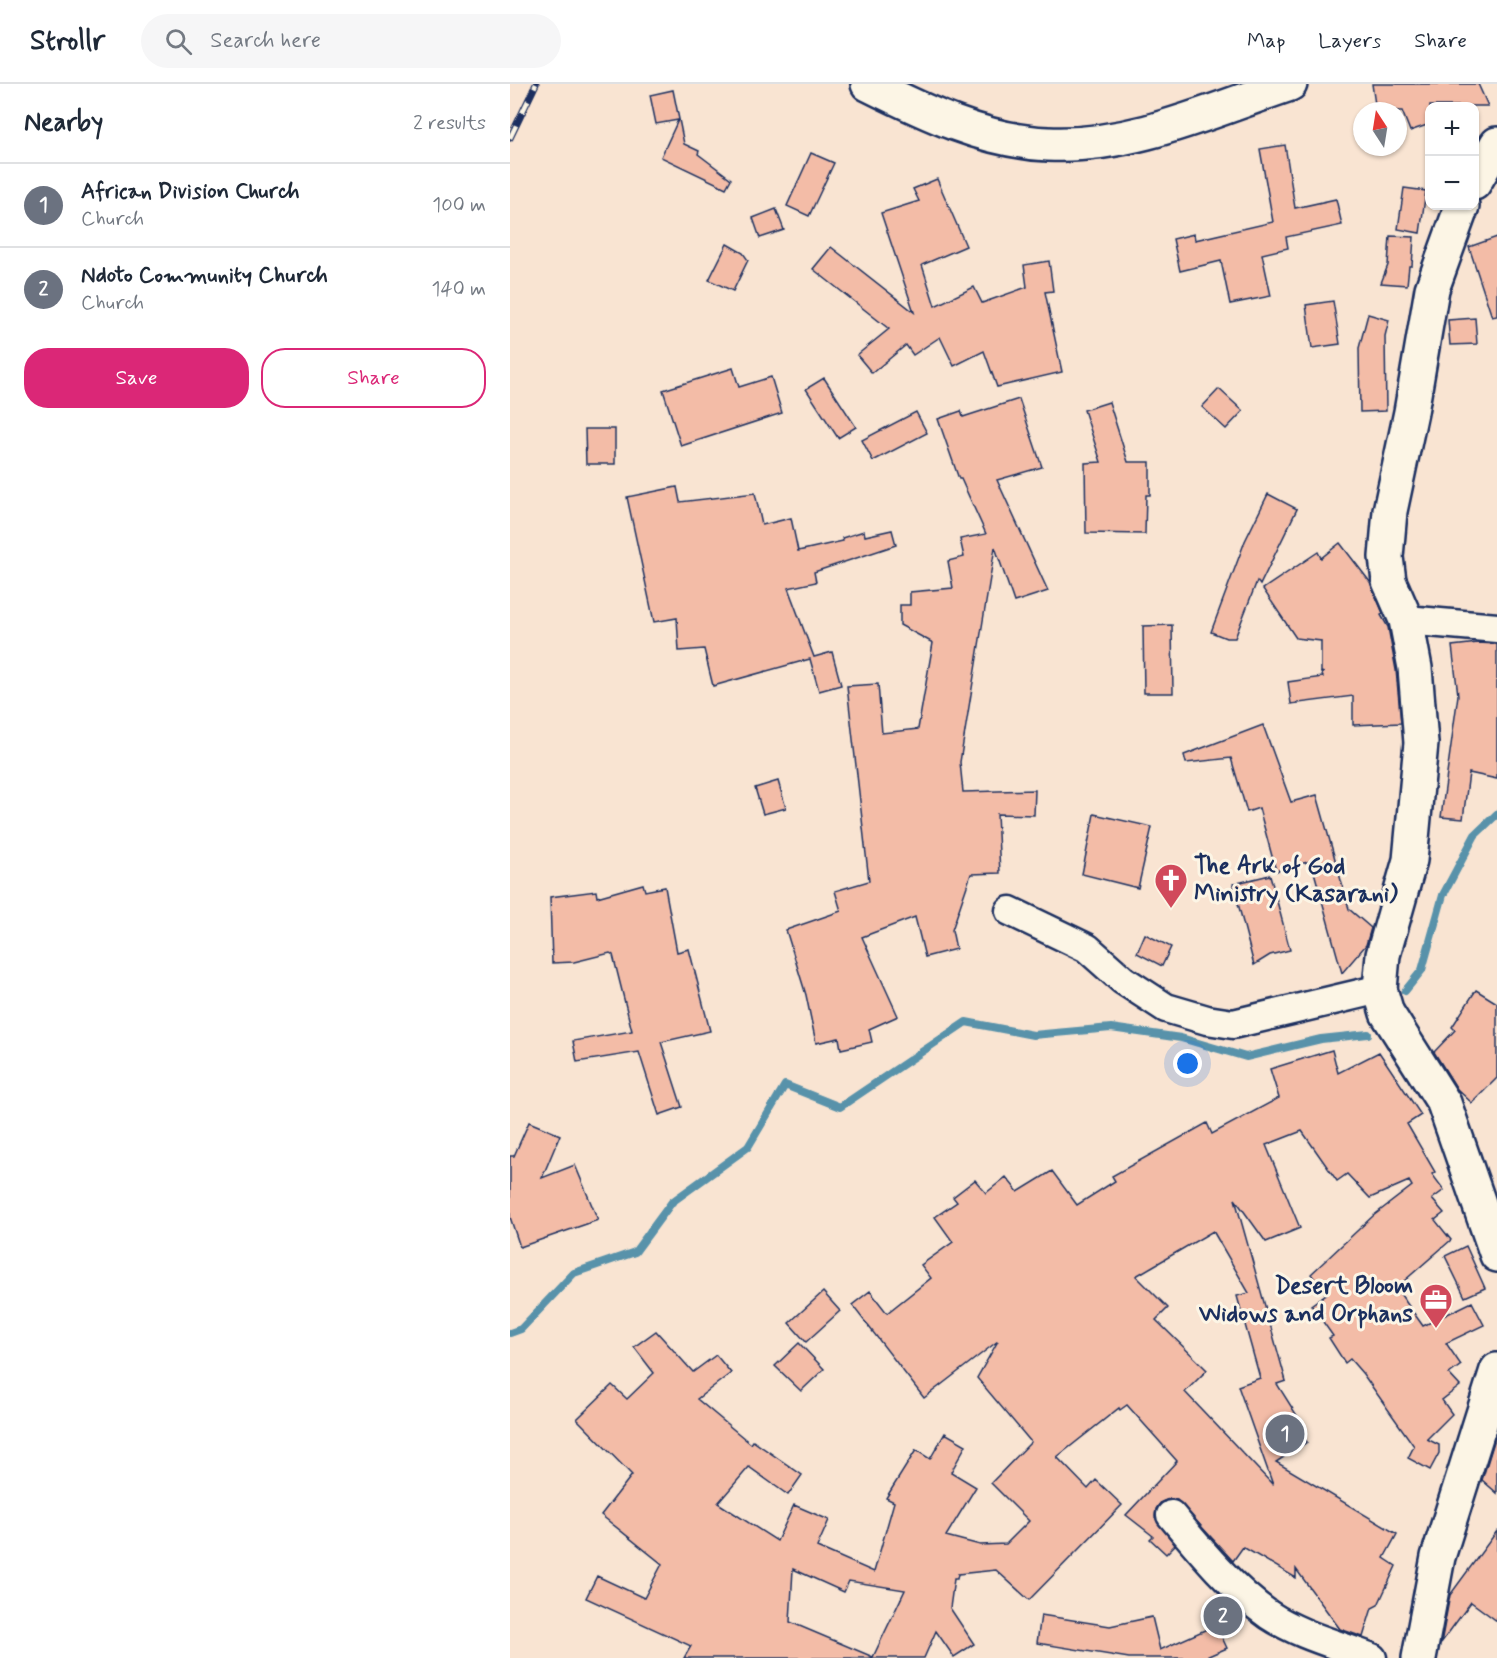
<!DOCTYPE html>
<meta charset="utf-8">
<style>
body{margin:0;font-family:Mynerve,sans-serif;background:#f6f6f7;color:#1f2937}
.controls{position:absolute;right:18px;top:18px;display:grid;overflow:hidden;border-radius:12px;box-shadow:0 2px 4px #0004}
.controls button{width:54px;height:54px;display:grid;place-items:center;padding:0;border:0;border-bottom:2px solid #e0e1e3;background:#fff;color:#1f2937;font:30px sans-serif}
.compass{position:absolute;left:843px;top:18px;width:54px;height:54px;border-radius:50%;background:#fff;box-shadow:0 2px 4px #0004;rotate:348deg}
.you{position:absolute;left:678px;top:980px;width:21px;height:21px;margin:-15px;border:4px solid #fff;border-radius:50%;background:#1a73e8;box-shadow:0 0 0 9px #1a73e833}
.badge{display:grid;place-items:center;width:39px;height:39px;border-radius:50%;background:#db2777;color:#fff;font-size:20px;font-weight:700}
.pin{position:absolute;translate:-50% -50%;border:3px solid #fff;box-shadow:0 2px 6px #0006}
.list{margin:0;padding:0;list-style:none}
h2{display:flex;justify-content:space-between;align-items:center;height:78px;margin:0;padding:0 24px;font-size:26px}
h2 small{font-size:20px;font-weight:400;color:#747a83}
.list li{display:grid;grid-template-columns:39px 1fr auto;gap:18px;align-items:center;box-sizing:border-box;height:84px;padding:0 24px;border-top:2px solid #e0e1e3}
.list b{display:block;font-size:22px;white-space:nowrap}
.list p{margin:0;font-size:20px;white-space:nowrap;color:#747a83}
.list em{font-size:20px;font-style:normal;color:#747a83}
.actions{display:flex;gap:12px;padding:18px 24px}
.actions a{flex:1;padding:14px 0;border:2px solid #db2777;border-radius:24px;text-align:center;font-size:21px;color:#db2777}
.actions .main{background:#db2777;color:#fff}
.icon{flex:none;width:33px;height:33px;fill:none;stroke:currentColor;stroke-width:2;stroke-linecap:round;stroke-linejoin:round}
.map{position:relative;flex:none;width:987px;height:1574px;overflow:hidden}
header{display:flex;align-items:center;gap:36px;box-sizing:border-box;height:84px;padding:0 30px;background:#fff;border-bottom:2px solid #e0e1e3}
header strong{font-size:28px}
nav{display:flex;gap:33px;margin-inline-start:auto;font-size:21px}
.search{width:420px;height:54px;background:#f6f6f7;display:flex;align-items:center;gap:15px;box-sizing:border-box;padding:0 21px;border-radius:33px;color:#747a83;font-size:22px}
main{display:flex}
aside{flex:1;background:#fff}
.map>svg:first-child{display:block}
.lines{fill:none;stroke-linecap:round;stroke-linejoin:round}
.stream{stroke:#5992aa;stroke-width:8}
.building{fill:#f3bca7;stroke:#1b2f5e;stroke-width:1.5;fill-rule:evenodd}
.minor-casing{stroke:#1b2f5e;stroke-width:33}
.tertiary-casing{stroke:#1b2f5e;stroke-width:38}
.minor{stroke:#fcf5e5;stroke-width:28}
.tertiary{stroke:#fcf5e5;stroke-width:33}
.rail-casing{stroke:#1b2f5e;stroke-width:7}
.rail{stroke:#fcf5e5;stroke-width:4.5;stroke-dasharray:14;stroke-linecap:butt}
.labels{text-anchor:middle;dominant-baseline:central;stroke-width:6;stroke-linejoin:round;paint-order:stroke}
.poi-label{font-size:24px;font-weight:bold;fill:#1b2f5e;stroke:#fcf5e5;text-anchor:start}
</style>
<header>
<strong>Strollr</strong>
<div class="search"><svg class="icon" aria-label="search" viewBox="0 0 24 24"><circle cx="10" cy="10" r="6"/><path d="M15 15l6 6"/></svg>Search here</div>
<nav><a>Map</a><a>Layers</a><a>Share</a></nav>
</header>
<main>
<aside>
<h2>Nearby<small>2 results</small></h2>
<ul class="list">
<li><span class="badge" style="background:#6b7280">1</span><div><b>African Division Church</b><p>Church</p></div><em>100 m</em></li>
<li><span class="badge" style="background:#6b7280">2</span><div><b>Ndoto Community Church</b><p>Church</p></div><em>140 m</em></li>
</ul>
<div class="actions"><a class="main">Save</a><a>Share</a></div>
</aside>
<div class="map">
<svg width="987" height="1574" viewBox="0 0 987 1574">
<rect width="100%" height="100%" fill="#f9e4d2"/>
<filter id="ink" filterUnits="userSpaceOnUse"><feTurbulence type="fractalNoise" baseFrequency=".0167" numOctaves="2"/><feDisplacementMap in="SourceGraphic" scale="12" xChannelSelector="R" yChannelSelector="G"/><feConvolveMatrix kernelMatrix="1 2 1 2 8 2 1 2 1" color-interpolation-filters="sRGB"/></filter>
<g filter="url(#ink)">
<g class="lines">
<!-- stream -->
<g class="stream">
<path d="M895,907L912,886L933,811L965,751L987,730"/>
<path d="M0,1249L11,1245L64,1189L125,1168L162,1118L238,1063L275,1001L330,1023L456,938L523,951L601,944L671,954L736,973L811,955L858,950"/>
</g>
</g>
<!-- building -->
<g class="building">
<path d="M862,0H968L978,22H920V40L900,47L892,27H866Z"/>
<path d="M163,6L174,60L189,67L188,70L221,95L216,104L151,73L168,36L146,40L140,11Z"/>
<path d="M775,61L785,124L826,115L832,141L776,153L778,164L752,170L761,212L720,220L711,177L670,187L663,155L684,150L685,156L763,138L750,65Z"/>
<path d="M301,69L324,79L299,132L277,122Z"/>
<path d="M427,95L456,162L412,181L425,222L464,203L472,219L517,203L514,181L539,177L543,207L535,208L552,288L487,303L474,267L444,282L430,253L403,271L396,261L362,289L347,271L379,245L303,185L321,163L404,228L371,129L409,117L403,105Z"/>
<path d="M894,104L916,107L910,149L888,145Z"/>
<path d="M266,125L274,146L250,154L243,134Z"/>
<path d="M880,152L904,153L902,182H899L897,201L871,199L878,181Z"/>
<path d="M987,153V232L982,233L959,163Z"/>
<path d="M217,160L233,169L238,176L223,207L199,196Z"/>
<path d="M823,217L830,260L802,264L796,221Z"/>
<path d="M858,230L879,236L875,252L876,327L850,328L849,264Z"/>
<path d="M965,234L967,260L940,261L938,236Z"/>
<path d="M223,284L229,303L261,293L272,329L171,362L153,306Z"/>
<path d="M314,294L346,343L328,354L296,305Z"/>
<path d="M709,305L733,327L716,345L692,323Z"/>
<path d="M509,315L532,383L487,396L538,507L504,518L485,463L450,678L453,708L525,706L524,731L487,730L490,789L461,790L442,846L446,865L415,873L405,833L352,853L388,932L359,945L362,958L331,965L329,954L306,959L296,911L276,846L331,827L325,807L359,797L337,602L368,600L372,649L408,645L423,559L390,541V521H400V508L443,504L438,477L454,473L450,455L476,450L451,395H449L428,335L451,327L453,333Z"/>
<path d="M599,318L618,378H640V411H636L635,450L576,449L575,379L591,378L574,326Z"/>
<path d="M406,328L417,349L363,377L352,356Z"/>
<path d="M75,345H105V380H76Z"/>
<path d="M167,403L170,418L245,409L252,441L281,434L288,467L333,457L332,454L354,447L355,452L382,446L386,461L304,488L306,498L278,504L304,573L322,568L331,601L309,607L300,575L203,602L194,565L169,567L167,534L144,538L117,413Z"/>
<path d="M758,410L787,425L750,501L747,497L725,554H716L701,548L735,457Z"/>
<path d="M830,459L860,498L873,529L871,531L878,543L886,586L891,639L843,641V612L781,620L778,598L813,593L811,589H814L811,588V557L786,554L753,505L808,468L811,474Z"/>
<path d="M662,541L663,609H634L633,542Z"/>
<path d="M968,559L987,560V695L959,689L953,735L931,733L948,611L942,562Z"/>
<path d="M753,641L781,718L807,711L839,825L861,844L856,861L832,889L801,777L766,787L749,724L737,728L721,674L676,679L674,671Z"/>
<path d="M268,697L276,724L253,730L245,704Z"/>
<path d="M584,730L642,743L628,804L572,790Z"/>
<path d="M760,791L780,866L760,871L744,881L723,800Z"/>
<path d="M133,800L135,807L155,803L167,868L179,865L200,947L151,958L172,1023L149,1031L129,968L67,978L63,957L122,947L103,871L100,869L64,878L42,879L40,813L86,807L87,813Z"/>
<path d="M635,850L661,863L652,882L627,869Z"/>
<path d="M966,906L987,919V994L962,1019L947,1005L924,968L945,946L942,943Z"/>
<path d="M822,966L828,989L869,968L911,1031L897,1040L925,1088L922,1090L934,1106L922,1115L934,1129L925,1136L941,1156L886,1204L913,1242L962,1218L974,1241L936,1259L951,1281L939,1290L950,1302L932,1316L942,1330L917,1355L929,1361V1369L920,1386L898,1374L904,1362L853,1290L840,1275L835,1279L819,1254L823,1252L801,1221L816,1210L801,1190L863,1132L902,1102L899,1097L860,1114L837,1090L827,1097L792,1047L756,1061L790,1144L756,1158L725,1115L776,1297L767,1300L791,1338L786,1342L797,1358L766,1378L887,1450L874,1474L886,1482L868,1521L862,1524L853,1553L830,1545L786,1485V1494L733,1463L723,1477L667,1416L659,1415L651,1418L646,1425L645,1433L665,1461L656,1470L640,1455L643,1452L616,1431L667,1377L617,1321L610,1326L609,1324L547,1373L578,1405L586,1396L612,1421L519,1516L486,1486L448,1490L447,1495H444L440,1524L464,1560L444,1573L426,1547L414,1574H174L181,1562L76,1514L87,1492L134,1514L152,1480L91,1431L122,1391L67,1335L102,1301L117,1315L144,1289L124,1263L146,1247L183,1288L206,1271L221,1289L187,1315L241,1360L243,1357L292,1391L278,1411L239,1383L208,1419L267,1457L284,1421L319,1436L307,1463L364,1488L384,1418L376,1414L406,1366L420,1375L435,1349L456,1361L441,1388L466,1403L436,1452L470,1461L496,1460L519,1437L481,1399L521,1358L467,1294L488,1257L414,1314L342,1221L360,1207L377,1229L421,1194L411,1181L443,1158L425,1133L447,1118L443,1113L465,1096L476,1109L496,1093L508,1108L542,1087L567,1121L605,1097L602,1092L697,1039L702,1050L769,1014L760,985ZM703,1147L739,1209L727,1212L750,1294L728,1302L763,1401L675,1308L697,1286L646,1236L658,1224L626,1192ZM283,1485L334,1508L339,1497L395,1506L363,1573L280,1538Z"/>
<path d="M19,1038L50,1051L32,1094L65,1081L88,1136L10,1163L0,1133V1072H4Z"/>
<path d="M956,1162L975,1204L955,1213L935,1172Z"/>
<path d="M313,1208L330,1227L296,1258L279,1239Z"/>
<path d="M289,1259L314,1285L291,1307L265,1282Z"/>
<path d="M987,1348V1409L972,1396Z"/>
<path d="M987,1447V1537L961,1518L931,1559L940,1511Z"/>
<path d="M531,1531L600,1542L642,1533L650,1566L706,1541L717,1564L694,1574H619L527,1559Z"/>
</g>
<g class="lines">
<defs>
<g id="minor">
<path d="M896,536L987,544"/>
<path d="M500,827L577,864L613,896L656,924L697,936L723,940L870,905"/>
<path d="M661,1431C690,1466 722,1505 759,1531C789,1551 829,1561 862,1574"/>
</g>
<g id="tertiary">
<path d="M358,0C414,28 474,57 538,60C622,64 702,26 780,0"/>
<path d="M964,99L987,60"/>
<path d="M952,122L922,205L901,328L880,427L876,473L879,497L896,536L905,584L911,659L900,776L873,871L870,905L877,929L934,1019L987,1171"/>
<path d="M909,1574L928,1473L987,1286"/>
</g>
</defs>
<!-- minor casing -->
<use href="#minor" class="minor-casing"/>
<!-- tertiary casing -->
<use href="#tertiary" class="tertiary-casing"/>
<!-- minor -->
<use href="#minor" class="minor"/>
<!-- tertiary -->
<use href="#tertiary" class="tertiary"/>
<defs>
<path id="rail" d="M0,54L26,0"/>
</defs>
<!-- rail casing -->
<use href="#rail" class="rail-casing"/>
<!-- rail -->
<use href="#rail" class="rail"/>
</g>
</g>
<!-- icons -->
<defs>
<symbol id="church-pin" viewBox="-11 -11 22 30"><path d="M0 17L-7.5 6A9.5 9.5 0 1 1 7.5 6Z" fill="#d1495b" stroke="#fcf5e5"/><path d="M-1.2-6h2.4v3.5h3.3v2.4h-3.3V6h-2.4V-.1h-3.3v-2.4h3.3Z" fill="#fff"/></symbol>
<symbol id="office-pin" viewBox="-11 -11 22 30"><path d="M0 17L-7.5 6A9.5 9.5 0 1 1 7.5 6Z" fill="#d1495b" stroke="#fcf5e5"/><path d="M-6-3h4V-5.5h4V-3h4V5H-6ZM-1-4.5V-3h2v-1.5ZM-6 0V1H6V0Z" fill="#fff"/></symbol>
</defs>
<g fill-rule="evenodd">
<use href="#church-pin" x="642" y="777" width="38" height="52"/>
<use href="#office-pin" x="907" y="1197" width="38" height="52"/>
</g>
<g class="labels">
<!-- poi labels -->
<g class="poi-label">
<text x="684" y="782">The Ark of God<tspan x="684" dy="28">Ministry (Kasarani)</tspan></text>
<text x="903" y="1202" text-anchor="end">Desert Bloom<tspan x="903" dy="28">Widows and Orphans</tspan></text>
</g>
</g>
</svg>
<div class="controls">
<button>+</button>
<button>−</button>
</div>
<svg class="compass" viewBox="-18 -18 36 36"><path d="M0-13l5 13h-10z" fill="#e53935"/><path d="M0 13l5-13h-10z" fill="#747a83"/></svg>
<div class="you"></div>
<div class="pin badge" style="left:775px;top:1350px;background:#6b7280">1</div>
<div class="pin badge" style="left:713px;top:1532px;background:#6b7280">2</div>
</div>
</main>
